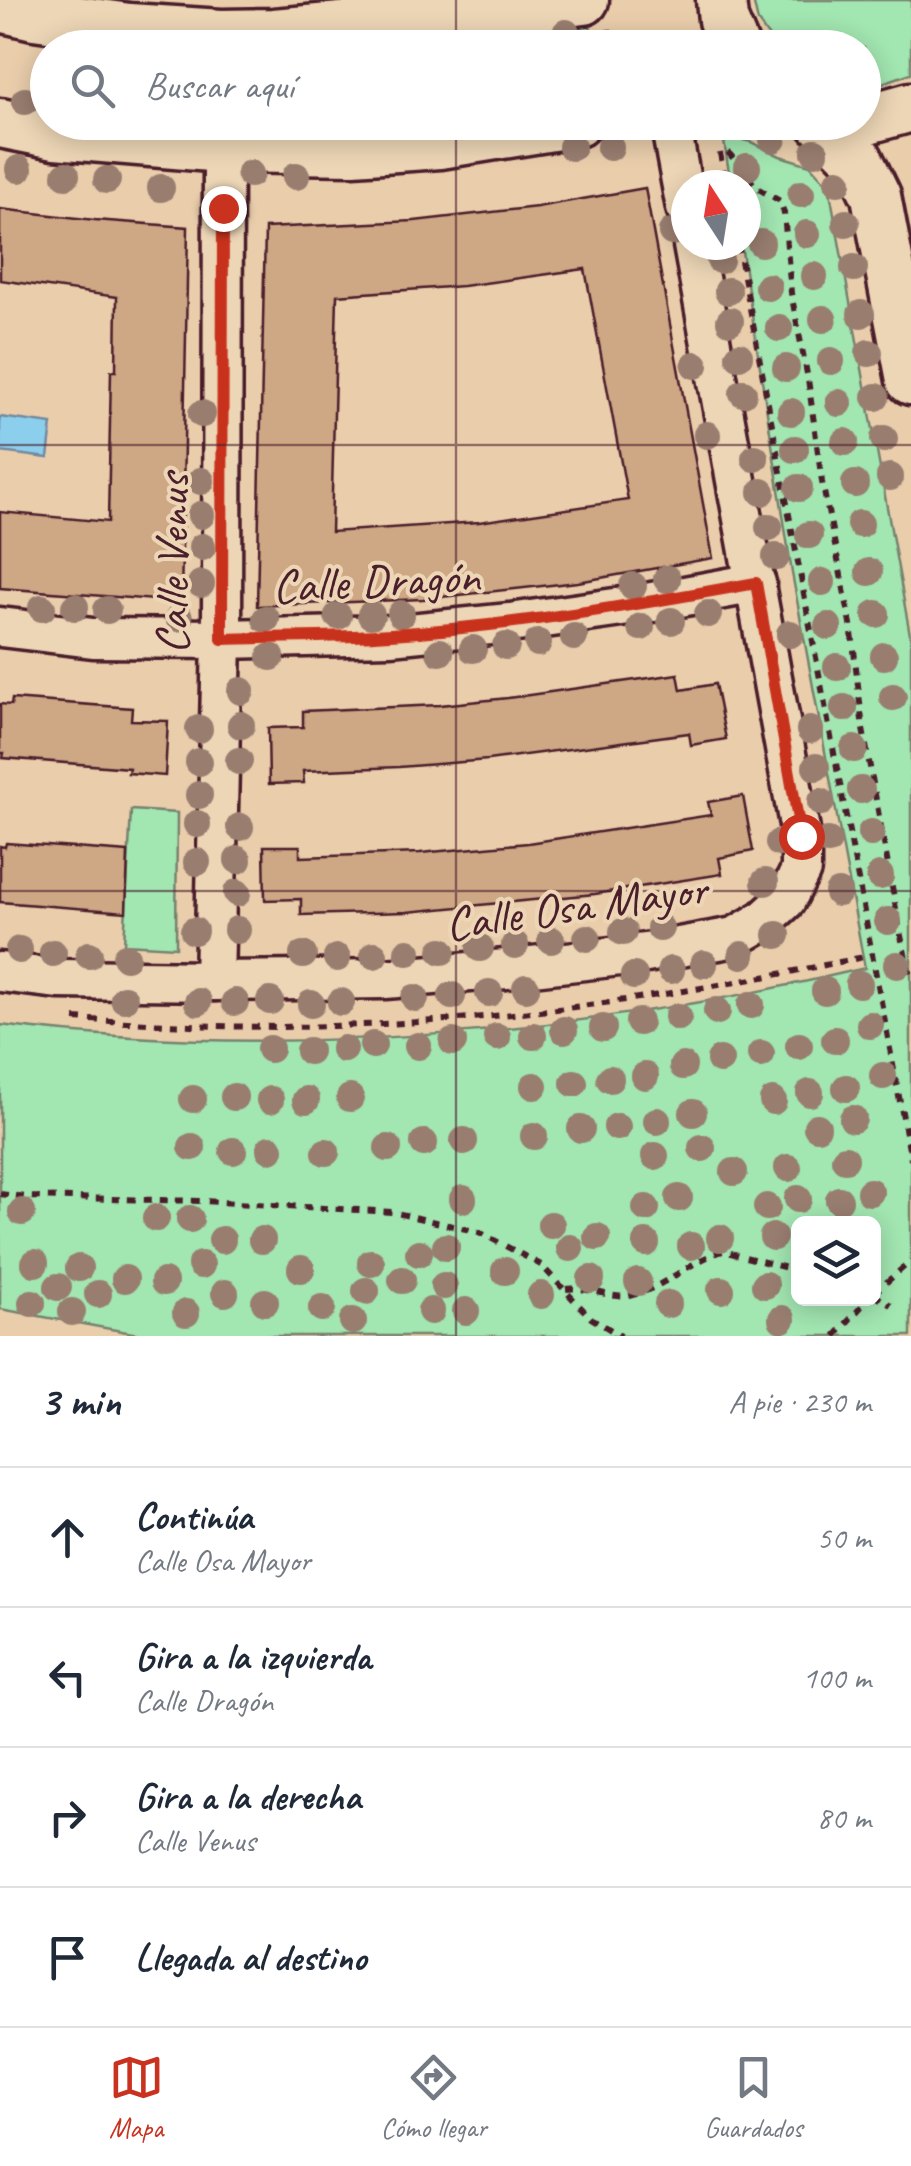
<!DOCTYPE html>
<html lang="es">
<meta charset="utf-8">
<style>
body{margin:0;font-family:Caveat,sans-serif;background:#f6f6f7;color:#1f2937}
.controls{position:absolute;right:30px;bottom:30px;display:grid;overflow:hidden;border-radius:15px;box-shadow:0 5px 25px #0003}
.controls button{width:90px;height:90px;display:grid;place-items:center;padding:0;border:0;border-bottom:2px solid #e0e1e3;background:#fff;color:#1f2937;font:50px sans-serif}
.compass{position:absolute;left:671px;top:170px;width:90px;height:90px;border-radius:50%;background:#fff;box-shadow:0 5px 25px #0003;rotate:348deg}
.stop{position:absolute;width:30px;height:30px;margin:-22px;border:8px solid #c8321e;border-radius:50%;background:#fff}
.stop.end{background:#c8321e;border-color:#fff;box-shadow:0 2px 10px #0008}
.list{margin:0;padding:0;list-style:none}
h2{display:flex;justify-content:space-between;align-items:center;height:130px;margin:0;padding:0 40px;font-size:42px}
h2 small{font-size:32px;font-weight:400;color:#747a83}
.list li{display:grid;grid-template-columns:65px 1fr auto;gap:30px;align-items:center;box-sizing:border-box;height:140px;padding:0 40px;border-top:2px solid #e0e1e3}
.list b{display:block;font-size:38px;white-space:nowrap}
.list p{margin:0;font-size:32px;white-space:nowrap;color:#747a83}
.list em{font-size:32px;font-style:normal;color:#747a83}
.icon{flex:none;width:55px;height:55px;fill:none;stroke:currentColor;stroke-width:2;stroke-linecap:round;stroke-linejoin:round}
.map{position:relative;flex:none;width:911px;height:1336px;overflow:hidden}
.search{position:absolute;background:#fff;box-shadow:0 5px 25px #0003;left:30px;right:30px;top:30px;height:110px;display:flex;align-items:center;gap:25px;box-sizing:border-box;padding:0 35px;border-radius:55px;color:#747a83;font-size:38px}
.sheet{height:690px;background:#fff}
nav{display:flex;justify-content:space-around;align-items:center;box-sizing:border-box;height:140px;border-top:2px solid #e0e1e3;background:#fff;font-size:28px;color:#747a83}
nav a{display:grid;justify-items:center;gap:5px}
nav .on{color:#c8321e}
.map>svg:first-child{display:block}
.green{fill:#a2e6b1;stroke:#76826e;stroke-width:2.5;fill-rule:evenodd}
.water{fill:#8ccfed;stroke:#72899f;stroke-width:2.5}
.building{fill:#cea785;stroke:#4a1f2b;stroke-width:2.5;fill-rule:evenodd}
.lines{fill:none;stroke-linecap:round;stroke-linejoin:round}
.minor-casing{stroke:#4a1f2b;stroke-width:45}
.major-casing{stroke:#4a1f2b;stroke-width:55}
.path{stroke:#4a1f2b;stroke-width:6;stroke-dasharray:8 8;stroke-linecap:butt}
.minor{stroke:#edd6b6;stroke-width:38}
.major{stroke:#edd6b6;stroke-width:48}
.tree{fill:#997e70}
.route{stroke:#c8321e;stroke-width:12}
.grid{fill:none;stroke:#4a1f2b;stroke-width:2.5;stroke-opacity:0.55}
.labels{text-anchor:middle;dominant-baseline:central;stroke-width:8;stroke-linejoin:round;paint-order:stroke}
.street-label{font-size:48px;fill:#4a1f2b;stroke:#edd6b6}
</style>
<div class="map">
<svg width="911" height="1336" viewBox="0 0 911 1336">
<rect width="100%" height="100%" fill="#eaceac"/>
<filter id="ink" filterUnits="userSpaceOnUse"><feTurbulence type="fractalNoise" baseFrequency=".01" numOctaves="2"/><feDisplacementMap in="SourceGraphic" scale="20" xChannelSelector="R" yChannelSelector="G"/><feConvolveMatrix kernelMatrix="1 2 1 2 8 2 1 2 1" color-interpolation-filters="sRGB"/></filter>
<g filter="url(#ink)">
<!-- green -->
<g class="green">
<path d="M753,0H911V73L877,85L864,86V48L776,47L758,22Z"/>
<path d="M589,21L594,47L409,48L482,40Z"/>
<path d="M723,135L751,142L780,156L810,165L829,186L911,640V1336H149L0,1309V1025C281,1060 591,1034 865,968L792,573L741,245H746V185H731ZM798,1224H874V1298H798Z"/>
<path d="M131,810L177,813L176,947L124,944Z"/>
</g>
<!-- water -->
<path class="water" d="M0,417L52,424L48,458L0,452Z"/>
<!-- building -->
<g class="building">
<path d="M645,188L713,558L578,582L423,599L257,606L265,228L414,221L537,207ZM585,269L628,500L479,522L331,532L337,295L463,286Z"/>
<path d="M0,209L95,220L188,227L181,602L0,588V512L108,522L111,371H116L117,297L0,280Z"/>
<path d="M678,674L681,690L715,684L726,739L691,745L689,733L488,760L399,767L303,771L304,783L269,784L268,728L303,727V711L440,705L508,698Z"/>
<path d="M12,699L132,708L131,720L168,721L165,776L128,773L129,768L3,758L4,753H0V704L11,705Z"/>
<path d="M743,796L753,851L719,858L722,874L595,894L407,912L301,915V899L265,900L264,846H300V857L420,853L528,843L711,815L708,802Z"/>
<path d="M6,843L128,852L126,912L0,902V846L5,847Z"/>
</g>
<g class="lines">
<defs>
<g id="minor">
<path d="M670,122L686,208"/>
<path d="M0,627L93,638L222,639L390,635L510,623L636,605L756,583"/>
<path d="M0,972L58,979L214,981L385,979L506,969L646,953L735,937L764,920L786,900L801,870V836L693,245"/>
<path d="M214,981L222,639L223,148"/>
</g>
<g id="major">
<path d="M721,0L723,20L735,48"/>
<path d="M0,7L34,15L129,28L221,34L274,33L421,20L584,0"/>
<path d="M864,120L911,107"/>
<path d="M821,122L858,159L876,196L911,380"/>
<path d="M0,123L55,134L223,148L353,150L440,144L577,122"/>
</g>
</defs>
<!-- minor casing -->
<use href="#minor" class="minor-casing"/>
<!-- major casing -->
<use href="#major" class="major-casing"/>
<!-- path -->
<g class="path">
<path d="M609,29L611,48"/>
<path d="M728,152L757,188L780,201L784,213L791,293L808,379L822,482L851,624L863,729L901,936L911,980"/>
<path d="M720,153L726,185"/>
<path d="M738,245L911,1160"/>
<path d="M75,1019C161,1024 247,1029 333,1026C515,1021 695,993 873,955"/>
<path d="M0,1194L26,1197L202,1201L392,1212L479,1232L541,1265L591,1318L621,1336"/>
<path d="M566,1289C588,1286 610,1299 629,1296C664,1289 690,1260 723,1251L798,1271"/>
<path d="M874,1293L911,1261"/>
<path d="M874,1295L891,1305"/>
<path d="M835,1336L869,1298"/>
</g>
<!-- minor -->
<use href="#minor" class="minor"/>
<!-- major -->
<use href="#major" class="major"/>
</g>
<!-- trees -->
<g class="tree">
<circle cx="566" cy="33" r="14"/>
<circle cx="25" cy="101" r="14"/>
<circle cx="773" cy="139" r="14"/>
<circle cx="572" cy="147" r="14"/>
<circle cx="610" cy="147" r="14"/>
<circle cx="815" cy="152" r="14"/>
<circle cx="747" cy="167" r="14"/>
<circle cx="19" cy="169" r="14"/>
<circle cx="250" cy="174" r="14"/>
<circle cx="66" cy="175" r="14"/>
<circle cx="296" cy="176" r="14"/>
<circle cx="107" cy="180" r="14"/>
<circle cx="838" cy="182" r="14"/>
<circle cx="161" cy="188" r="14"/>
<circle cx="801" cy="194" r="14"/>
<circle cx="846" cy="223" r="14"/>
<circle cx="672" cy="232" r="14"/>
<circle cx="807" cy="234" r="14"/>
<circle cx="761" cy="243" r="14"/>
<circle cx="720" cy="260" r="14"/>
<circle cx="854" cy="268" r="14"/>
<circle cx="814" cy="276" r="14"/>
<circle cx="768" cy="287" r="14"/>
<circle cx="728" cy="291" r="14"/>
<circle cx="861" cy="314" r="14"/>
<circle cx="823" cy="319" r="14"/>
<circle cx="730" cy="321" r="14"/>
<circle cx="779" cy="328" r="14"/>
<circle cx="869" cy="353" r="14"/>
<circle cx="739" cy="356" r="14"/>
<circle cx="831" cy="361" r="14"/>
<circle cx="695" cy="365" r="14"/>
<circle cx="786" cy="368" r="14"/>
<circle cx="743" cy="393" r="14"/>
<circle cx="876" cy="397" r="14"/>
<circle cx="839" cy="403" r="14"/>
<circle cx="791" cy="412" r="14"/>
<circle cx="202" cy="414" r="14"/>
<circle cx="707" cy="435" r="14"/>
<circle cx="884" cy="439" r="14"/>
<circle cx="845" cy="442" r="14"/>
<circle cx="795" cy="449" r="14"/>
<circle cx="755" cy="458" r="14"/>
<circle cx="890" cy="477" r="14"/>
<circle cx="201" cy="481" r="14"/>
<circle cx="855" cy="484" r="14"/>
<circle cx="799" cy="488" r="14"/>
<circle cx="762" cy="492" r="14"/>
<circle cx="201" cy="515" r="14"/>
<circle cx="860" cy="524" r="14"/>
<circle cx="769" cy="527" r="14"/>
<circle cx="809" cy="535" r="14"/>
<circle cx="202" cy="547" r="14"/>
<circle cx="776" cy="557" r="14"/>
<circle cx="869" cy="572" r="14"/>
<circle cx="667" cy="579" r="14"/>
<circle cx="822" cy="582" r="14"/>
<circle cx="201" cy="584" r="14"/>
<circle cx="633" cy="586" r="14"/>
<circle cx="75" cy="607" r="14"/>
<circle cx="42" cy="608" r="14"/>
<circle cx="107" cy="610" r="14"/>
<circle cx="401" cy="614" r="14"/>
<circle cx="708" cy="614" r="14"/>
<circle cx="876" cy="614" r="14"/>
<circle cx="371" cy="615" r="14"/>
<circle cx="338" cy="616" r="14"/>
<circle cx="179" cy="618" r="14"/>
<circle cx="266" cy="619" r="14"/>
<circle cx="671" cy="621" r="14"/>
<circle cx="828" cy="626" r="14"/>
<circle cx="641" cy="627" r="14"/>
<circle cx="790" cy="634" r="14"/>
<circle cx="574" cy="637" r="14"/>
<circle cx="538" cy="643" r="14"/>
<circle cx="506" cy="646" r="14"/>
<circle cx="473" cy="649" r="14"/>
<circle cx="440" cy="652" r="14"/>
<circle cx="884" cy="656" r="14"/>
<circle cx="271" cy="657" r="14"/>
<circle cx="837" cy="667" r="14"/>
<circle cx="241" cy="691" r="14"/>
<circle cx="893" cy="697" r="14"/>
<circle cx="844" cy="708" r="14"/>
<circle cx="241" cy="725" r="14"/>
<circle cx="199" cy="729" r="14"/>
<circle cx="810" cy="730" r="14"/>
<circle cx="854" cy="749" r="14"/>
<circle cx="239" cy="761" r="14"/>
<circle cx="199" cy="762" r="14"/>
<circle cx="816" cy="767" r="14"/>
<circle cx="861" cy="790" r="14"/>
<circle cx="199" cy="795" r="14"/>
<circle cx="821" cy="802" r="14"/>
<circle cx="197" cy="824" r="14"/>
<circle cx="240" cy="827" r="14"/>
<circle cx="871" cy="833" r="14"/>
<circle cx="828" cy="841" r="14"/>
<circle cx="779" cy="843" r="14"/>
<circle cx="238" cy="860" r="14"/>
<circle cx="197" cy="862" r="14"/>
<circle cx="880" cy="876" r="14"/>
<circle cx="765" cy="882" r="14"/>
<circle cx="237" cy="893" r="14"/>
<circle cx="838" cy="893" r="14"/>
<circle cx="888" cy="921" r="14"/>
<circle cx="660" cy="928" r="14"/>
<circle cx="237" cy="930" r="14"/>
<circle cx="194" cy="931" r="14"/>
<circle cx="623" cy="932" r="14"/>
<circle cx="777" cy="935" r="14"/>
<circle cx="587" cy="938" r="14"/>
<circle cx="551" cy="940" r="14"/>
<circle cx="515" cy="945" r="14"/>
<circle cx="480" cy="948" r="14"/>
<circle cx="19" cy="950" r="14"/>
<circle cx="442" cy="951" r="14"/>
<circle cx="408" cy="952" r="14"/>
<circle cx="53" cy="953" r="14"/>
<circle cx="89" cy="955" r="14"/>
<circle cx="303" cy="955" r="14"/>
<circle cx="374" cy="955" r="14"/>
<circle cx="742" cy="955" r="14"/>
<circle cx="126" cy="957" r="14"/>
<circle cx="337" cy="958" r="14"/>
<circle cx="704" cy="964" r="14"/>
<circle cx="897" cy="965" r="14"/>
<circle cx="671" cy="970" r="14"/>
<circle cx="634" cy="976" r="14"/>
<circle cx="859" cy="984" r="14"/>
<circle cx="526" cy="988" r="14"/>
<circle cx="825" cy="991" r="14"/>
<circle cx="489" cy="993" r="14"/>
<circle cx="452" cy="996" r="14"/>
<circle cx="415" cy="998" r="14"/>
<circle cx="124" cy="999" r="14"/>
<circle cx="270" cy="1001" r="14"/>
<circle cx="198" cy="1002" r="14"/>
<circle cx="235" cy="1002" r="14"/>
<circle cx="341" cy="1002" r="14"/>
<circle cx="311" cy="1004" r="14"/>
<circle cx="751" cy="1005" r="14"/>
<circle cx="717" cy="1011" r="14"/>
<circle cx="678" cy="1017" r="14"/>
<circle cx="639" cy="1022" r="14"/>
<circle cx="870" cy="1025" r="14"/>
<circle cx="603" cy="1028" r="14"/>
<circle cx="564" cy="1030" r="14"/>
<circle cx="533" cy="1036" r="14"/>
<circle cx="497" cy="1037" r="14"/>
<circle cx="835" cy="1040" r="14"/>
<circle cx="453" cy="1042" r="14"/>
<circle cx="373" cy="1045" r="14"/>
<circle cx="418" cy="1046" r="14"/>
<circle cx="799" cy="1046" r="14"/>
<circle cx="270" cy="1049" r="14"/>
<circle cx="344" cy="1049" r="14"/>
<circle cx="309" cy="1051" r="14"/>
<circle cx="761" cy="1054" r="14"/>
<circle cx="720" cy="1060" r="14"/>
<circle cx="683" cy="1066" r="14"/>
<circle cx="645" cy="1076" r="14"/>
<circle cx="883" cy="1076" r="14"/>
<circle cx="610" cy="1079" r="14"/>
<circle cx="574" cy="1083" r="14"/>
<circle cx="534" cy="1086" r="14"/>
<circle cx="846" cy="1088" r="14"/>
<circle cx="810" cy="1093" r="14"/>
<circle cx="234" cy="1097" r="14"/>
<circle cx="350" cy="1098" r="14"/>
<circle cx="193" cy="1099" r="14"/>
<circle cx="270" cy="1100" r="14"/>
<circle cx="306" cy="1100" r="14"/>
<circle cx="773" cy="1101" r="14"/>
<circle cx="693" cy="1113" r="14"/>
<circle cx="853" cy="1119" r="14"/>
<circle cx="657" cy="1121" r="14"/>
<circle cx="617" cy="1127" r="14"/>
<circle cx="817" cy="1127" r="14"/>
<circle cx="581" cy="1129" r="14"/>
<circle cx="534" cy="1136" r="14"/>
<circle cx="464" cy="1141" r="14"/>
<circle cx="424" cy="1143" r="14"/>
<circle cx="192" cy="1147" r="14"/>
<circle cx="388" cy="1148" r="14"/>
<circle cx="702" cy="1148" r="14"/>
<circle cx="270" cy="1149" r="14"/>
<circle cx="233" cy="1151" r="14"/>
<circle cx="326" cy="1152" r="14"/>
<circle cx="655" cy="1156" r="14"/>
<circle cx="845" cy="1159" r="14"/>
<circle cx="788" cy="1168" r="14"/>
<circle cx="734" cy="1172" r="14"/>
<circle cx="870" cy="1192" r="14"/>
<circle cx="679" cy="1198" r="14"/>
<circle cx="463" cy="1199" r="14"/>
<circle cx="798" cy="1199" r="14"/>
<circle cx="839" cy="1200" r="14"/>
<circle cx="767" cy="1207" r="14"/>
<circle cx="646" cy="1208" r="14"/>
<circle cx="22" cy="1212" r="14"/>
<circle cx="156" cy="1218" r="14"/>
<circle cx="190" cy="1219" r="14"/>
<circle cx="551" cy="1225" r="14"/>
<circle cx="597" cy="1237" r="14"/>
<circle cx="773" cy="1237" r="14"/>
<circle cx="720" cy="1238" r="14"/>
<circle cx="222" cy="1240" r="14"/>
<circle cx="262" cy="1240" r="14"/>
<circle cx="646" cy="1243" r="14"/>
<circle cx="691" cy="1246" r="14"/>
<circle cx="446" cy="1247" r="14"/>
<circle cx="570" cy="1248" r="14"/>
<circle cx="419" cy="1253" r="14"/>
<circle cx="35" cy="1263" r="14"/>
<circle cx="371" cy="1263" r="14"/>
<circle cx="201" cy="1265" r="14"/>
<circle cx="79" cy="1268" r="14"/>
<circle cx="301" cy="1269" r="14"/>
<circle cx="505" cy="1271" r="14"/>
<circle cx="125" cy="1279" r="14"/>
<circle cx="591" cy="1279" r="14"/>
<circle cx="402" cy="1280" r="14"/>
<circle cx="164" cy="1282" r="14"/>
<circle cx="638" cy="1282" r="14"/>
<circle cx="765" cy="1285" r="14"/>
<circle cx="444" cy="1286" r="14"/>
<circle cx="58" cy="1287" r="14"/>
<circle cx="721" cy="1290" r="14"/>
<circle cx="366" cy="1291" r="14"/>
<circle cx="225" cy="1293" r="14"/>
<circle cx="98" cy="1294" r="14"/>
<circle cx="541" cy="1295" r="14"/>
<circle cx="265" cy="1302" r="14"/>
<circle cx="32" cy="1303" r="14"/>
<circle cx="668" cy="1304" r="14"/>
<circle cx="322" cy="1308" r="14"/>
<circle cx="431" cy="1311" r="14"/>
<circle cx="466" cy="1311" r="14"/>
<circle cx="72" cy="1312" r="14"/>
<circle cx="186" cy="1313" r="14"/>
<circle cx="782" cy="1319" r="14"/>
<circle cx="353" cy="1321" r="14"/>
</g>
</g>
<g class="lines" filter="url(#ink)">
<!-- route -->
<path class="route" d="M223,208L222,639C278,637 335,638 391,634C514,626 635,605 756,583L801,836"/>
</g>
<!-- grid -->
<path class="grid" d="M456,0V48M456,122V1336M0,445H911M0,891H911"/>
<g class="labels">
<!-- street labels -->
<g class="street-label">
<text transform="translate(172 564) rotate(-90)">Calle Venus</text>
<text transform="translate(376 581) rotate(-3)">Calle Dragón</text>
<text transform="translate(576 906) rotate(-8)">Calle Osa Mayor</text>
</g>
</g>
</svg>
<div class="controls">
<button><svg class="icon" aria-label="layers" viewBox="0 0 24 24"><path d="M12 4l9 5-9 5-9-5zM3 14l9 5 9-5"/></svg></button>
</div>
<svg class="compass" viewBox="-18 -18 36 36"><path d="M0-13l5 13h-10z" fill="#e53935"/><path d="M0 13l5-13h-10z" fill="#747a83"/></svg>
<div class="stop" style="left:801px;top:836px"></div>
<div class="stop end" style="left:223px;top:208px"></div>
<div class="search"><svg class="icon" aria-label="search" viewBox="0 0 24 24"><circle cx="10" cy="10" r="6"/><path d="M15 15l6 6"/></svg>Buscar aquí</div>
</div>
<section class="sheet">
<h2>3 min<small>A pie · 230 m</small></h2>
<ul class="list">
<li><svg class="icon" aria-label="ahead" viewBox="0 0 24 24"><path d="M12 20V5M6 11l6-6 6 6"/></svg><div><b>Continúa</b><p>Calle Osa Mayor</p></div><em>50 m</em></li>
<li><svg class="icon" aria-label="left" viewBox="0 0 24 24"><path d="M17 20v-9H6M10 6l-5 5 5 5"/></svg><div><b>Gira a la izquierda</b><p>Calle Dragón</p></div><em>100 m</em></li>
<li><svg class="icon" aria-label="right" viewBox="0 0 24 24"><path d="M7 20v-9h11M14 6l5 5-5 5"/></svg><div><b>Gira a la derecha</b><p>Calle Venus</p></div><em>80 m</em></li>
<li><svg class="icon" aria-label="arrive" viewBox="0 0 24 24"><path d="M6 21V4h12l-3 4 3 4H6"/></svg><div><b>Llegada al destino</b></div></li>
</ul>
</section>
<nav>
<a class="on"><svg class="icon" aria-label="map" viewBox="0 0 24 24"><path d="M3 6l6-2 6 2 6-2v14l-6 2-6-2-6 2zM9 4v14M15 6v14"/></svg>Mapa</a>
<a><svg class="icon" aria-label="directions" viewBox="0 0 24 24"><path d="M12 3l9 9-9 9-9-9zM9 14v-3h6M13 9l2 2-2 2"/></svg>Cómo llegar</a>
<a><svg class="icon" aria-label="saved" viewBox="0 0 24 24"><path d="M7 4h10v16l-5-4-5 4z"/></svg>Guardados</a>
</nav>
